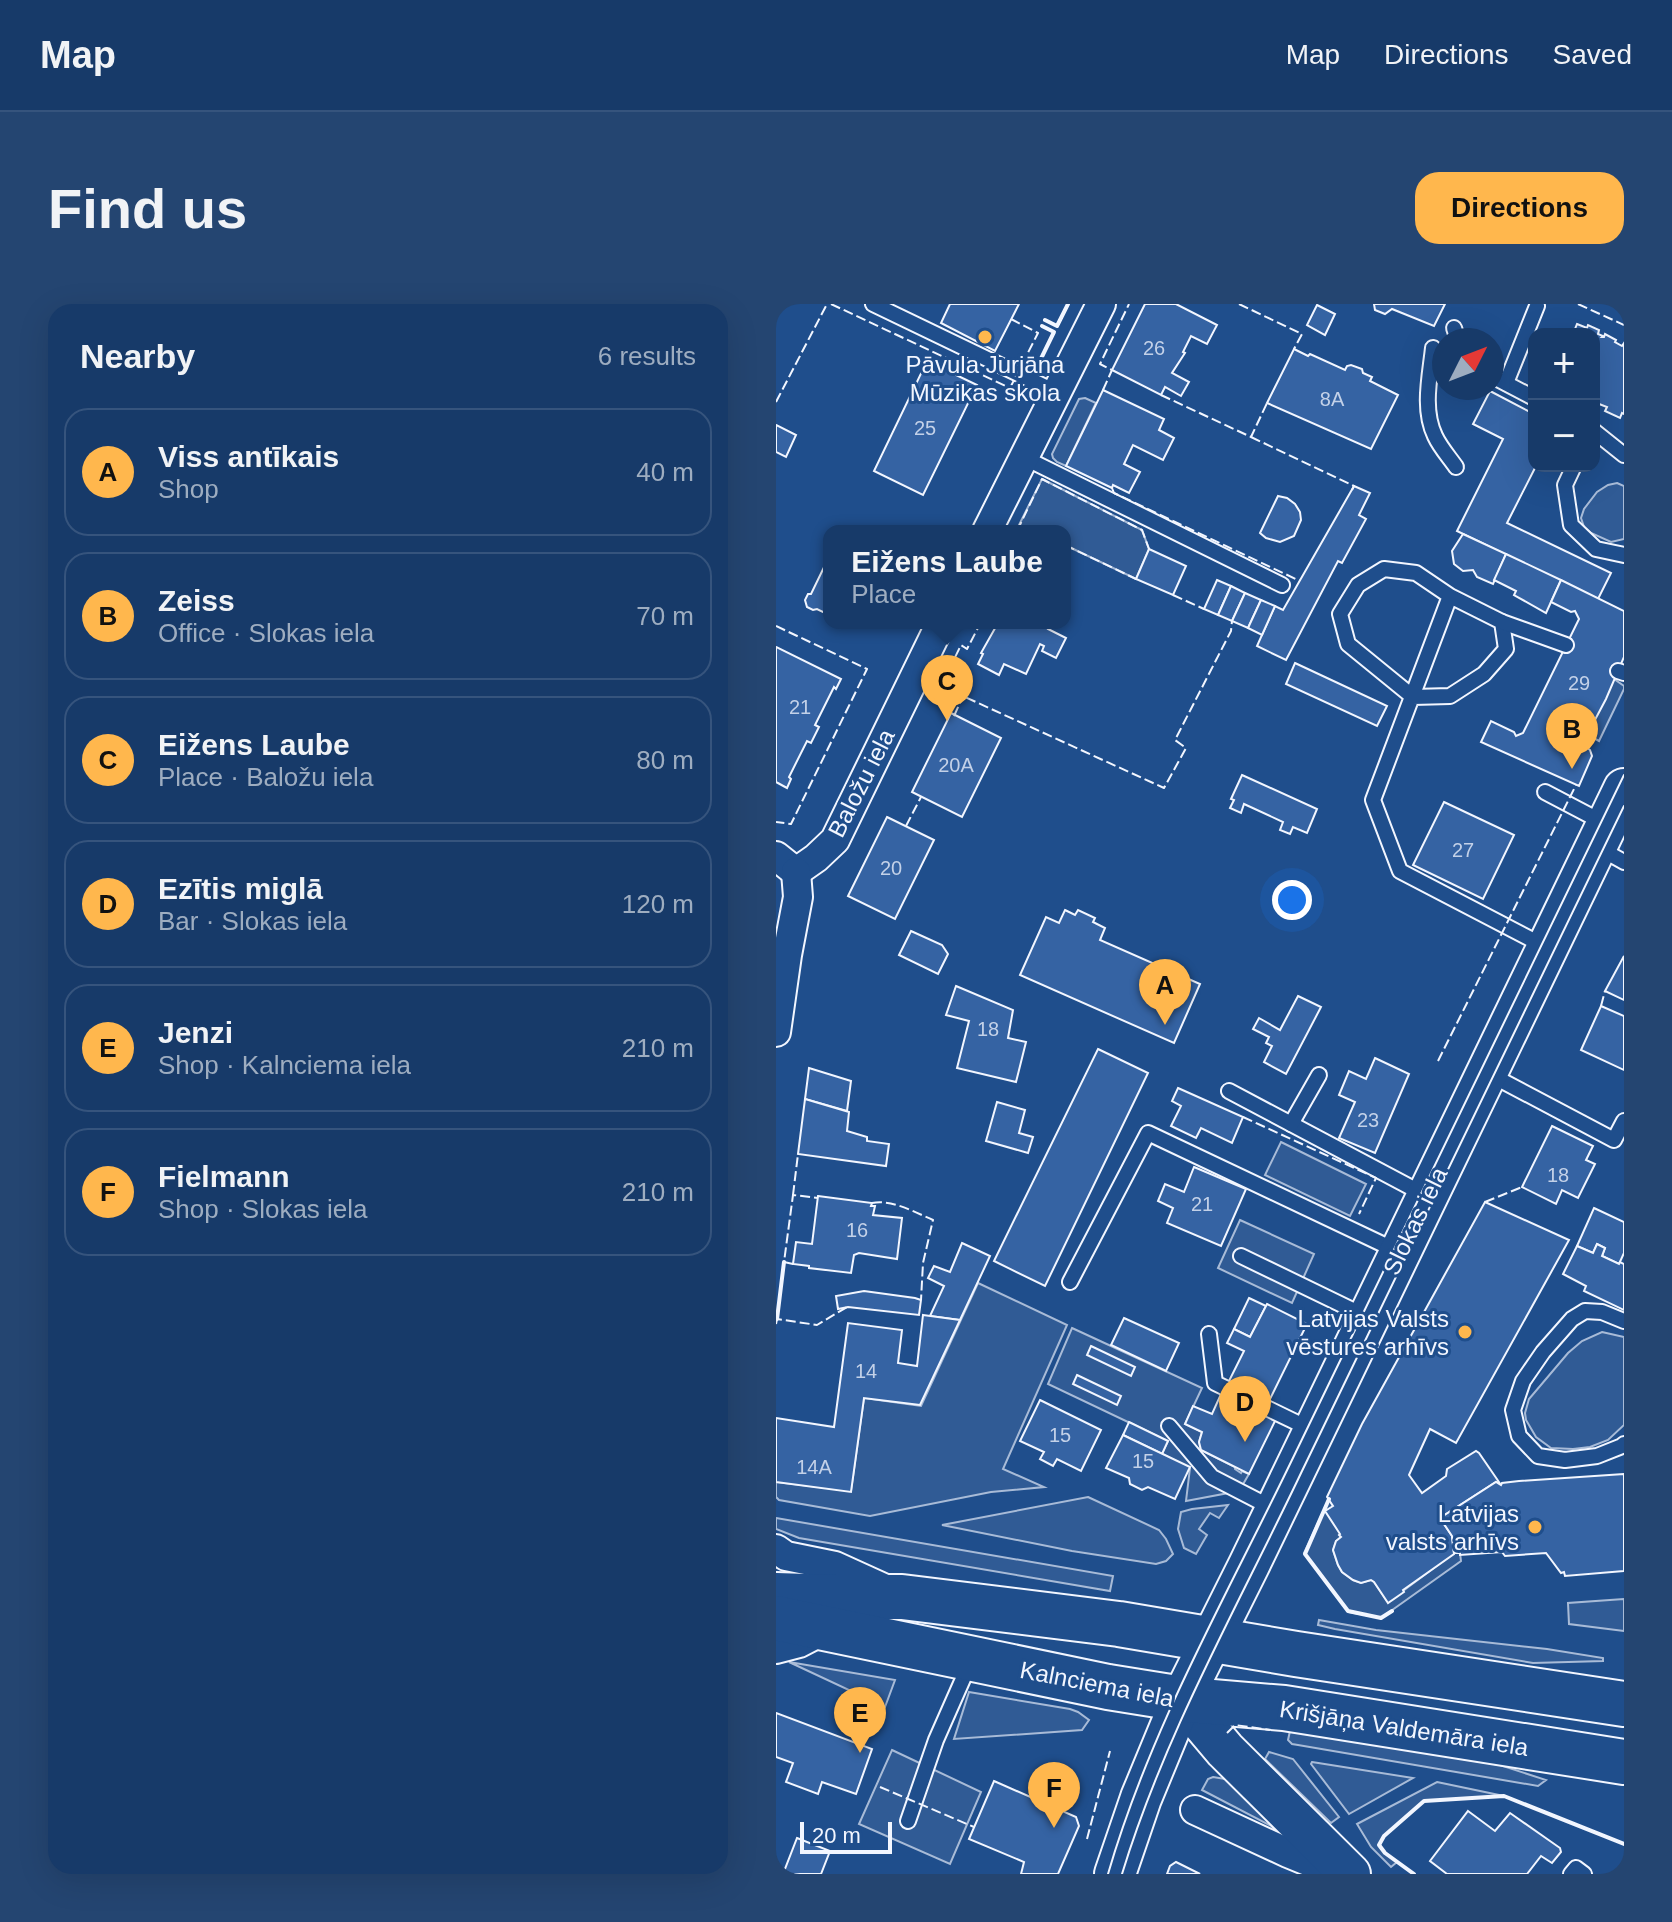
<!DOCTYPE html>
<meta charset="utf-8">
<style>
body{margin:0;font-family:Arial,sans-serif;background:#244571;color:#f1f3f6}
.controls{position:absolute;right:24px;top:24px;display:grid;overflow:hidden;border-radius:16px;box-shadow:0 8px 32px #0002}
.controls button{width:72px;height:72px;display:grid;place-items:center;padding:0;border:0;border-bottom:2px solid #36547d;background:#173a69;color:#f1f3f6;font:40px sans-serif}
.compass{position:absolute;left:656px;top:24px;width:72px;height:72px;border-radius:50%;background:#173a69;box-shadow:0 8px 32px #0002;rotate:48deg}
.scale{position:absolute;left:24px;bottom:20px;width:92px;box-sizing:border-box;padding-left:8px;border:4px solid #f2f6ff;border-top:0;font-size:22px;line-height:28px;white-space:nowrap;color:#f2f6ff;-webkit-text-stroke:6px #1f4e8c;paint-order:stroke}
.you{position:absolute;left:516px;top:596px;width:28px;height:28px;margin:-20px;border:6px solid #fff;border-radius:50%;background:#1a73e8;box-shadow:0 0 0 12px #1a73e833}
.badge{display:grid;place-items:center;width:52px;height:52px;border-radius:50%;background:#ffb74d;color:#111;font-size:26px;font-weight:700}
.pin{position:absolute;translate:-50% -66px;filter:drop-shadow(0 2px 4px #0008)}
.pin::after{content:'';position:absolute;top:42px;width:28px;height:24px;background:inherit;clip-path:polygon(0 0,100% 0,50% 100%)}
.popup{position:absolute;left:47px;top:221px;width:248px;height:104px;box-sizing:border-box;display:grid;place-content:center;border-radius:16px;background:#173a69;filter:drop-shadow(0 2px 6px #0005);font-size:26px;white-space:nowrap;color:#9eadc0}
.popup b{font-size:30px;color:#f1f3f6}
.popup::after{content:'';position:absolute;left:50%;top:100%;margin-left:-16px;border:16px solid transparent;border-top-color:#173a69}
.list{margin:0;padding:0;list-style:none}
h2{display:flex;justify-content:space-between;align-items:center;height:104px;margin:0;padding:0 32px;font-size:34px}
h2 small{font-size:26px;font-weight:400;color:#9eadc0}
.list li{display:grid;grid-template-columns:52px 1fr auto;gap:24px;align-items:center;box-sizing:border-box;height:128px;margin:0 16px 16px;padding:0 16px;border:2px solid #36547d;border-radius:24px}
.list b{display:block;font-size:30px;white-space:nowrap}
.list p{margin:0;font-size:26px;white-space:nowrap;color:#9eadc0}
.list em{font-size:26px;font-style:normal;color:#9eadc0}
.map{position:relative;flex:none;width:848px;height:1570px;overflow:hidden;border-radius:24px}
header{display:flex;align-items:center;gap:48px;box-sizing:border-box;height:112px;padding:0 40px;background:#173a69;border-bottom:2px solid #36547d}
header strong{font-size:38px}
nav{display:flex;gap:44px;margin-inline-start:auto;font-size:28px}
.intro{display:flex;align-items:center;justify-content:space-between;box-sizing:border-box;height:192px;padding:0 48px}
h1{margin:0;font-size:56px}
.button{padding:20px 36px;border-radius:24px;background:#ffb74d;color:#111;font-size:28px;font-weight:700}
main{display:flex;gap:48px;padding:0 48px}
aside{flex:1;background:#173a69;border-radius:24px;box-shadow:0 8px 32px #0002}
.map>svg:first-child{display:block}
.built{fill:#305b95;stroke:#a8bbd7;stroke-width:2}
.building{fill:#3563a3;stroke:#f2f6ff;stroke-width:2}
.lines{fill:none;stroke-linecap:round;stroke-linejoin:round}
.lane-casing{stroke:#f2f6ff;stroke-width:18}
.street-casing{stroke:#f2f6ff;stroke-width:32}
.secondary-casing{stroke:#f2f6ff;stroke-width:44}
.primary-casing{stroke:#f2f6ff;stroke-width:48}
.lane{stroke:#1f4e8c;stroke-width:14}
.street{stroke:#1f4e8c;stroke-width:28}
.secondary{stroke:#1f4e8c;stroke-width:40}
.primary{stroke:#1f4e8c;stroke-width:44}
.tram{stroke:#f2f6ff;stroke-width:2}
.fence{stroke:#f2f6ff;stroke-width:2;stroke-dasharray:10 4;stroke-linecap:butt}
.wall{stroke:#f2f6ff;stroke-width:4}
.poi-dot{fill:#ffb74d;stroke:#1f4e8c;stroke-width:3}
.labels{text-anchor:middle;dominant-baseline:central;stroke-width:6;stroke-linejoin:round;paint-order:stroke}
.number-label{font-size:20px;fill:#c3d1e8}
.poi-label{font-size:24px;fill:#f2f6ff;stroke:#1f4e8c;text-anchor:end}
.street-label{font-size:24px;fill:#f2f6ff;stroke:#1f4e8c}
</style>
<header>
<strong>Map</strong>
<nav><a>Map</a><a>Directions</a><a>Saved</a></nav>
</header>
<div class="intro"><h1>Find us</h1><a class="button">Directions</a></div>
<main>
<aside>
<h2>Nearby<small>6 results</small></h2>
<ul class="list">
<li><span class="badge">A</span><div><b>Viss antīkais</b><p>Shop</p></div><em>40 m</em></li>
<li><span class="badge">B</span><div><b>Zeiss</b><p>Office · Slokas iela</p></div><em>70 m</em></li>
<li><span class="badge">C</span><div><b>Eižens Laube</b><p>Place · Baložu iela</p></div><em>80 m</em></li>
<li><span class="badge">D</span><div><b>Ezītis miglā</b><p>Bar · Slokas iela</p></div><em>120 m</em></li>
<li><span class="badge">E</span><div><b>Jenzi</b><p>Shop · Kalnciema iela</p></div><em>210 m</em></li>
<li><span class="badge">F</span><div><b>Fielmann</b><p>Shop · Slokas iela</p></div><em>210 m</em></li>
</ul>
</aside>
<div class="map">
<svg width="848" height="1570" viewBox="0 0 848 1570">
<rect width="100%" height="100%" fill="#1f4e8c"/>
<!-- built -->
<g class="built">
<path d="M309,94L320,99L290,162L281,158L277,154L276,150L303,95Z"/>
<path d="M266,175L366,226L373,245L360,275L289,241V227H250L242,223Z"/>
<path d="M841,179L848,182V235L835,238L815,229L808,223L805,214L808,205L821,188L832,181Z"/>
<path d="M838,375L848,382V385L823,437L812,431V429Z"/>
<path d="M505,838L590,880L574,912L489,871Z"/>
<path d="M464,916L538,950L516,999L442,964Z"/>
<path d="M202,979L291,1021L227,1165L268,1183L215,1188L94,1212L3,1196L0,1193V1178L75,1187L88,1094L145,1102Z"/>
<path d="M296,1024L426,1084L409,1120L426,1128L423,1138L425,1146L459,1163V1165L465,1169L466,1167L473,1170L463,1187L410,1197L414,1164L386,1150L392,1137L272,1080Z"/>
<path d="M826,1028L848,1033V1121L832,1136L814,1143L797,1145L775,1144L760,1133L750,1116L749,1109L753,1095L792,1049L806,1037Z"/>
<path d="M312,1193L383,1226L390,1235L397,1250L390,1257L380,1260L296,1247L166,1221Z"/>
<path d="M553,1195L557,1202L564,1230L565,1233L560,1237L557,1246L562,1261L566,1268L577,1276L585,1279L595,1276L598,1278L612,1298L678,1249H684L685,1257L605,1314L573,1308L528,1249Z"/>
<path d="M452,1201L443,1214L434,1209L423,1225L431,1231L420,1250L408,1244L402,1225L405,1208L416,1205Z"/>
<path d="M0,1214L337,1272L334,1287L23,1234L0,1225Z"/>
<path d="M848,1295V1327L793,1320L792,1299Z"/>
<path d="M543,1316L600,1326L771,1345L827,1354V1357L757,1359L559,1325L542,1321Z"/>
<path d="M13,1358L119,1376L109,1403Z"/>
<path d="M193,1388L294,1405L302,1408L313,1416L306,1426L178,1435Z"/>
<path d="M514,1427L724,1461L770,1476L762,1482L522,1441L516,1440L512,1436Z"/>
<path d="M116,1446L205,1488L174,1560L83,1520Z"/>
<path d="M493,1448L517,1455L563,1513L555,1519L489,1455Z"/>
<path d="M536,1458L637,1474L573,1510L535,1460Z"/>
<path d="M437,1473L449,1475L456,1473L501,1517L497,1523L426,1486L432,1475Z"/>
<path d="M661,1478L728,1492L648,1497L608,1532L604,1539L605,1545L621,1558L615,1563L595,1543L581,1520Z"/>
</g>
<!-- building -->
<g class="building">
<path d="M174,0H243L219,47L165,19Z"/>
<path d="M369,0H400L441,21L431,40L415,32L407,48L409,49L396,69L413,78L405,92L389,83L385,91L336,66Z"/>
<path d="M598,0H669L658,22L616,5L609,10L599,6Z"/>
<path d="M541,1L559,10L549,31L531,21Z"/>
<path d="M801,20L811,24L812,21L823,26L822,30L827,32L826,33H828L829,30L840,36L839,38L846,42L848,39V110L846,109L844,114L829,107L831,103L818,98V30H797Z"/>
<path d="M518,45L532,52L534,50L569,66L571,62L575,61L586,65L587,69L596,73L594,77L622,91L595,145L491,99Z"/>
<path d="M151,57L201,81L147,191L98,167Z"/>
<path d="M327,86L388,115L383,126L398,134L387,156L357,141L348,160L364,168L353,189L337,181L336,184L290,162Z"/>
<path d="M714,87L758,110V162H760L731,219L835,269L822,295L681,227L727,135L697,120Z"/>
<path d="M0,121L20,131L10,153L0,148Z"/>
<path d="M578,182L594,189L583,211L590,215L566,259L562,257L510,356L481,342L499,302L507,306Z"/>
<path d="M502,192L511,194L519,200L524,208L525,216L518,232L504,238L490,234L484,229Z"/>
<path d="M687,230L730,250L717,280L701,273L697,266L687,267L678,260L676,247Z"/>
<path d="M373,245L410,262L397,291L360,275Z"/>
<path d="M730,250L785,276L770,309L738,291L740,287L718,276Z"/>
<path d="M53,253V311L41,305L37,306L31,303L29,296L32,290H35Z"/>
<path d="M441,276L455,282L442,311L428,305Z"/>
<path d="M785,276L848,307V353L830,395L812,429H813L808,441L814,446L816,452L803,482L705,438L715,417L738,428L740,432L747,429L803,315L799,307L795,308L775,298Z"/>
<path d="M455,282L469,289L456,317L442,311Z"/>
<path d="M469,289L485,296L472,324L456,317Z"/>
<path d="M485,296L499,302L486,331L472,324Z"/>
<path d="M222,319H275L272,325L290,334L280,354L266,347L268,342L264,340L250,370L228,360L223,371L202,360L207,350L205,349Z"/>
<path d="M0,343L65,375L60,385L58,383L39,421L43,423L35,439L31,437L13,473L15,475L11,484L0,478Z"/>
<path d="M519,359L611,402L601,422L510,380Z"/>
<path d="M175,409L225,434L186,513L136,488Z"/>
<path d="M466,471L541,505L531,529L517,523L514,530L504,526L507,518L468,500L465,509L454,504L458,496L455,495Z"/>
<path d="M668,498L738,531L707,595L637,561Z"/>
<path d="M111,513L158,536L119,615L72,592Z"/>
<path d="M289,606L299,611L302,606L319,614L317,618L329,624L324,636L424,680L398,739L244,671L270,613L283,619Z"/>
<path d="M135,627L166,641L172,650L162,670L123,651Z"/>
<path d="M848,652V696L829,687Z"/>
<path d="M180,682L237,706L232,734L250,738L240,778L181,764L193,717L170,711Z"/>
<path d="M522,692L545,703L510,770L488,758L496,742L490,739L493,733L477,725L483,714L504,726Z"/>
<path d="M825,702L848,712V766L805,746Z"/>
<path d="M322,745L372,769L269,982L218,957Z"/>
<path d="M599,754L633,770L599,849L563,834L579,798L563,791L573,767L590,775Z"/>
<path d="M33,764L75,777L71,807L29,795Z"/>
<path d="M402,784L467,813L456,839L425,824L420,834L395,822L405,802L396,797Z"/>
<path d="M29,795L73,808L71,827L91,833V837L113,840L110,862L22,850Z"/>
<path d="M221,798L249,806L243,829L257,833L252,849L210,837Z"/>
<path d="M776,822L817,842L810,856L819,860L802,894L786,886L780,900L746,883Z"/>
<path d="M418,863L470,885L445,942L391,919L397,904L382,897L389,880L408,888Z"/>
<path d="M42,892L96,899L95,902H99L97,911L126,914L121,955L83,949L78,951L75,969L33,964V962L17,960L20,938L36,940Z"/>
<path d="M709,898L793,936L680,1139L654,1125L633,1171L646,1189L670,1172L671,1165L700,1147L703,1149L725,1181L720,1178L664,1214L676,1232L678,1250L627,1286L628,1288L612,1299L598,1278L595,1276L585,1279L577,1276L566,1268L562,1261L557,1246L560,1237L565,1233L563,1231L564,1230L549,1207L557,1202L551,1193L586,1120Z"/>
<path d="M818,904L848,918V949L843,960L826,952L829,944L821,940L817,949L801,942Z"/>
<path d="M186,939L214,952L184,1016L154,1012L168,982L152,974L158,962L174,968Z"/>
<path d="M821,940L829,944L826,952L843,960L844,958L848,960V1006L808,987L810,982L787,970L801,942L817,949Z"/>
<path d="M88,987L139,994L145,996L143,1011L72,1003L62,1005L60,992Z"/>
<path d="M473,994L490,1002L474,1033L458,1025Z"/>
<path d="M491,1000L531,1020L492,1099L452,1079L468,1047L451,1039L458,1025L474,1033Z"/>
<path d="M147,1011L184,1016L144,1101L88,1094L75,1188L0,1178V1114L58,1123L72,1019L126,1026L122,1059L141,1062Z"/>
<path d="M348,1014L403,1039L390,1067L335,1041Z"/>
<path d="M315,1042L359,1063L355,1072L311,1051Z"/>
<path d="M301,1071L345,1092L341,1101L297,1080Z"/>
<path d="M445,1090L500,1115L473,1170L425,1146L423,1138L426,1128L409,1120L417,1102L436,1110Z"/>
<path d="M264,1096L325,1126L305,1167L281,1155L277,1162L264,1155L268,1148L244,1137Z"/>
<path d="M353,1118L392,1137L386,1150L347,1131Z"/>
<path d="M347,1131L414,1163L399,1195L372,1183L366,1186L354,1180L353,1174L330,1164Z"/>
<path d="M848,1170V1267L789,1272L788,1268L785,1269L770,1249L729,1252L726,1248L684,1251V1249H678L676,1232L664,1214L720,1178L725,1181L726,1179L743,1177Z"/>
<path d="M0,1409L96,1445L80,1490L46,1478L42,1490L10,1478L17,1459L0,1453Z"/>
<path d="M218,1477L300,1513L303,1522L282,1570H245L248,1558L193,1535Z"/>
<path d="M692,1507L719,1527L734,1509L784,1544L785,1548L776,1559L765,1552L751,1570H671L654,1557Z"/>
<path d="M21,1534L54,1547L45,1570H7Z"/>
<path d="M400,1558L424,1570H391L394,1562Z"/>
</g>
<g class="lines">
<defs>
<g id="lane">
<path d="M97,0L280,88"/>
<path d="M678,24L682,36"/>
<path d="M657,44C654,72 646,105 659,132C664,143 673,153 680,163"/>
<path d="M716,72L758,94"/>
<path d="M730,79L761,2"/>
<path d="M818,127L848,151"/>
<path d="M247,153L506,281"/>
<path d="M798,162L789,181L795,221L820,245L848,251"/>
<path d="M674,292L726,318L730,345L708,370L674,392L637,393L572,340L564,310L582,281L608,265L640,269L674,292L597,496L624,567L770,643"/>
<path d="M726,318L790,341"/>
<path d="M842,367L848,369"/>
<path d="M769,488L830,520"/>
<path d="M823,544L848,558"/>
<path d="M715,771L838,836L848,817"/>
<path d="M453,787L651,892"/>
<path d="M515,820L543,771"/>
<path d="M465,952L589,1012"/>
<path d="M294,978L372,829L621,947"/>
<path d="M848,1017L826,1008L809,1007L796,1015L767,1048L747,1077L737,1106L743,1132L762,1152L789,1156L821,1152L846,1142L848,1140"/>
<path d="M433,1030L439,1079L534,1125"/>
<path d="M393,1122L436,1173L496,1204"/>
<path d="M132,1517L160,1436L194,1359"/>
<path d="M795,1570L800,1564L808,1570"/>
</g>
<g id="street">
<path d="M211,227L325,0"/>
<path d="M0,552L20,568"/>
<path d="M20,568L40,554L59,536L165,319"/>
<path d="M0,728L11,651L22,593L20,568"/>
<path d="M0,1245L10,1252L59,1262L114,1287"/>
<path d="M0,1345L23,1339L50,1325"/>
<path d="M419,1506L512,1549L563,1570"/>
</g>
<g id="secondary">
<path d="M406,1395L449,1446L574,1570"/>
<path d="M339,1570L365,1494L406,1395L473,1261L848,485"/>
</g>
<g id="primary">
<path d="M0,1291L59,1293H126L343,1320L520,1350L848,1400"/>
<path d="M0,1314L332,1383L413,1396L508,1404L848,1458"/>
</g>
</defs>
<!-- lane casing -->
<use href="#lane" class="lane-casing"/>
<!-- street casing -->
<use href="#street" class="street-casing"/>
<!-- secondary casing -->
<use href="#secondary" class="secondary-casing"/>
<!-- primary casing -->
<use href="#primary" class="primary-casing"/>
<!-- lane -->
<use href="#lane" class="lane"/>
<!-- street -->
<use href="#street" class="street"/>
<!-- secondary -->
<use href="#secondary" class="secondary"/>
<!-- primary -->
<use href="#primary" class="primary"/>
<!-- tram -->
<g class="tram">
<path d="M332,1570C374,1425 450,1293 515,1158C626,928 736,699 848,471"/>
<path d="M346,1570C389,1429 463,1300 526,1167C633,946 740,724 848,502"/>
</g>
<!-- fence -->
<g class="fence">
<path d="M55,0L234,84L262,29L235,15"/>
<path d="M463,0L526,30L518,45"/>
<path d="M802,0L848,21"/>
<path d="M327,86L336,66L324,60L353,0"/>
<path d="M385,91L475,133L491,99"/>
<path d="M0,98L51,0"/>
<path d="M475,133L578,182L576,186"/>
<path d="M336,184L338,189L524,277"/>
<path d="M241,227L266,175L366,226L373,245"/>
<path d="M289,241L360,275"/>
<path d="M397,291L428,305"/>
<path d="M201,319L204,320L191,345L185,341L165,382L388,484L410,444L399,436L455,327L456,317"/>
<path d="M0,322L91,365L15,520L0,518"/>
<path d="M178,412L187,392"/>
<path d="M130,522L145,493"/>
<path d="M825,702L829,687"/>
<path d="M662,757L800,481"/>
<path d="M467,813L600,874L583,910"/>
<path d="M17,891L22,850"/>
<path d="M709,898L746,883"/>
<path d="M96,899C116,895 138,908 157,916L147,959L145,996"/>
<path d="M17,960L8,958L17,891L42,894"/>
<path d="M0,1020L1,1015L41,1021L71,1003"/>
<path d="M451,1429L459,1421L494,1426"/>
<path d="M104,1483L198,1523"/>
<path d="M311,1535L334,1447"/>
</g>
<!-- wall -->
<g class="wall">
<path d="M269,16L281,22L292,0"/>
<path d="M252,66L258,69L278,28L266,22"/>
<path d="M1,1015L8,958"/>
<path d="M553,1195L529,1250L572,1307L605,1314L616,1307"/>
<path d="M638,1570L609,1549L603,1541L608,1532L648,1497L728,1492L848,1540"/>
</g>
</g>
<!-- markers -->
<g class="poi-dot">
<circle cx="209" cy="33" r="8"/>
<circle cx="689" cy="1028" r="8"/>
<circle cx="759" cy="1223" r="8"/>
</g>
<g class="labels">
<!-- number labels -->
<g class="number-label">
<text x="378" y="44">26</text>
<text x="556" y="95">8A</text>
<text x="149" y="124">25</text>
<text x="803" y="379">29</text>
<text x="24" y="403">21</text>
<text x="180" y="461">20A</text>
<text x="687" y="546">27</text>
<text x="115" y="564">20</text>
<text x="212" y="725">18</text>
<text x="592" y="816">23</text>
<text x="782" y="871">18</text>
<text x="426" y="900">21</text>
<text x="81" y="926">16</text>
<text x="90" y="1067">14</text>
<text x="284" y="1131">15</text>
<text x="367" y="1157">15</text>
<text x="38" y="1163">14A</text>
</g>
<!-- poi labels -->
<g class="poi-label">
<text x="209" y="60" text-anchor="middle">Pāvula Jurjāna<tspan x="209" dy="28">Mūzikas skola</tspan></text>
<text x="673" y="1014">Latvijas Valsts<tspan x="673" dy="28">vēstures arhīvs</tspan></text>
<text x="743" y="1209">Latvijas<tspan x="743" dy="28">valsts arhīvs</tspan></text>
</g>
<!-- street labels -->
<g class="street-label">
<text transform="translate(85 479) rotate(-63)">Baložu iela</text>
<text transform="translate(639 917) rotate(-64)">Slokas iela</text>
<text transform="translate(321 1380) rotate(11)">Kalnciema iela</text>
<text transform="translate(628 1424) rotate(9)">Krišjāņa Valdemāra iela</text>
</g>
</g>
</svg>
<div class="controls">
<button>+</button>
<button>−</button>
</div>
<svg class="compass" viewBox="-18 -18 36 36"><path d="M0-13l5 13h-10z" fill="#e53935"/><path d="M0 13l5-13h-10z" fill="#9eadc0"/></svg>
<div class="scale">20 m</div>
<div class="you"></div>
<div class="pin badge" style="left:389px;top:721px">A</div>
<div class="pin badge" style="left:796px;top:465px">B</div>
<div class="pin badge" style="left:171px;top:417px">C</div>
<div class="popup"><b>Eižens Laube</b>Place</div>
<div class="pin badge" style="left:469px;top:1138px">D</div>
<div class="pin badge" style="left:84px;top:1449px">E</div>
<div class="pin badge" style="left:278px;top:1524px">F</div>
</div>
</main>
